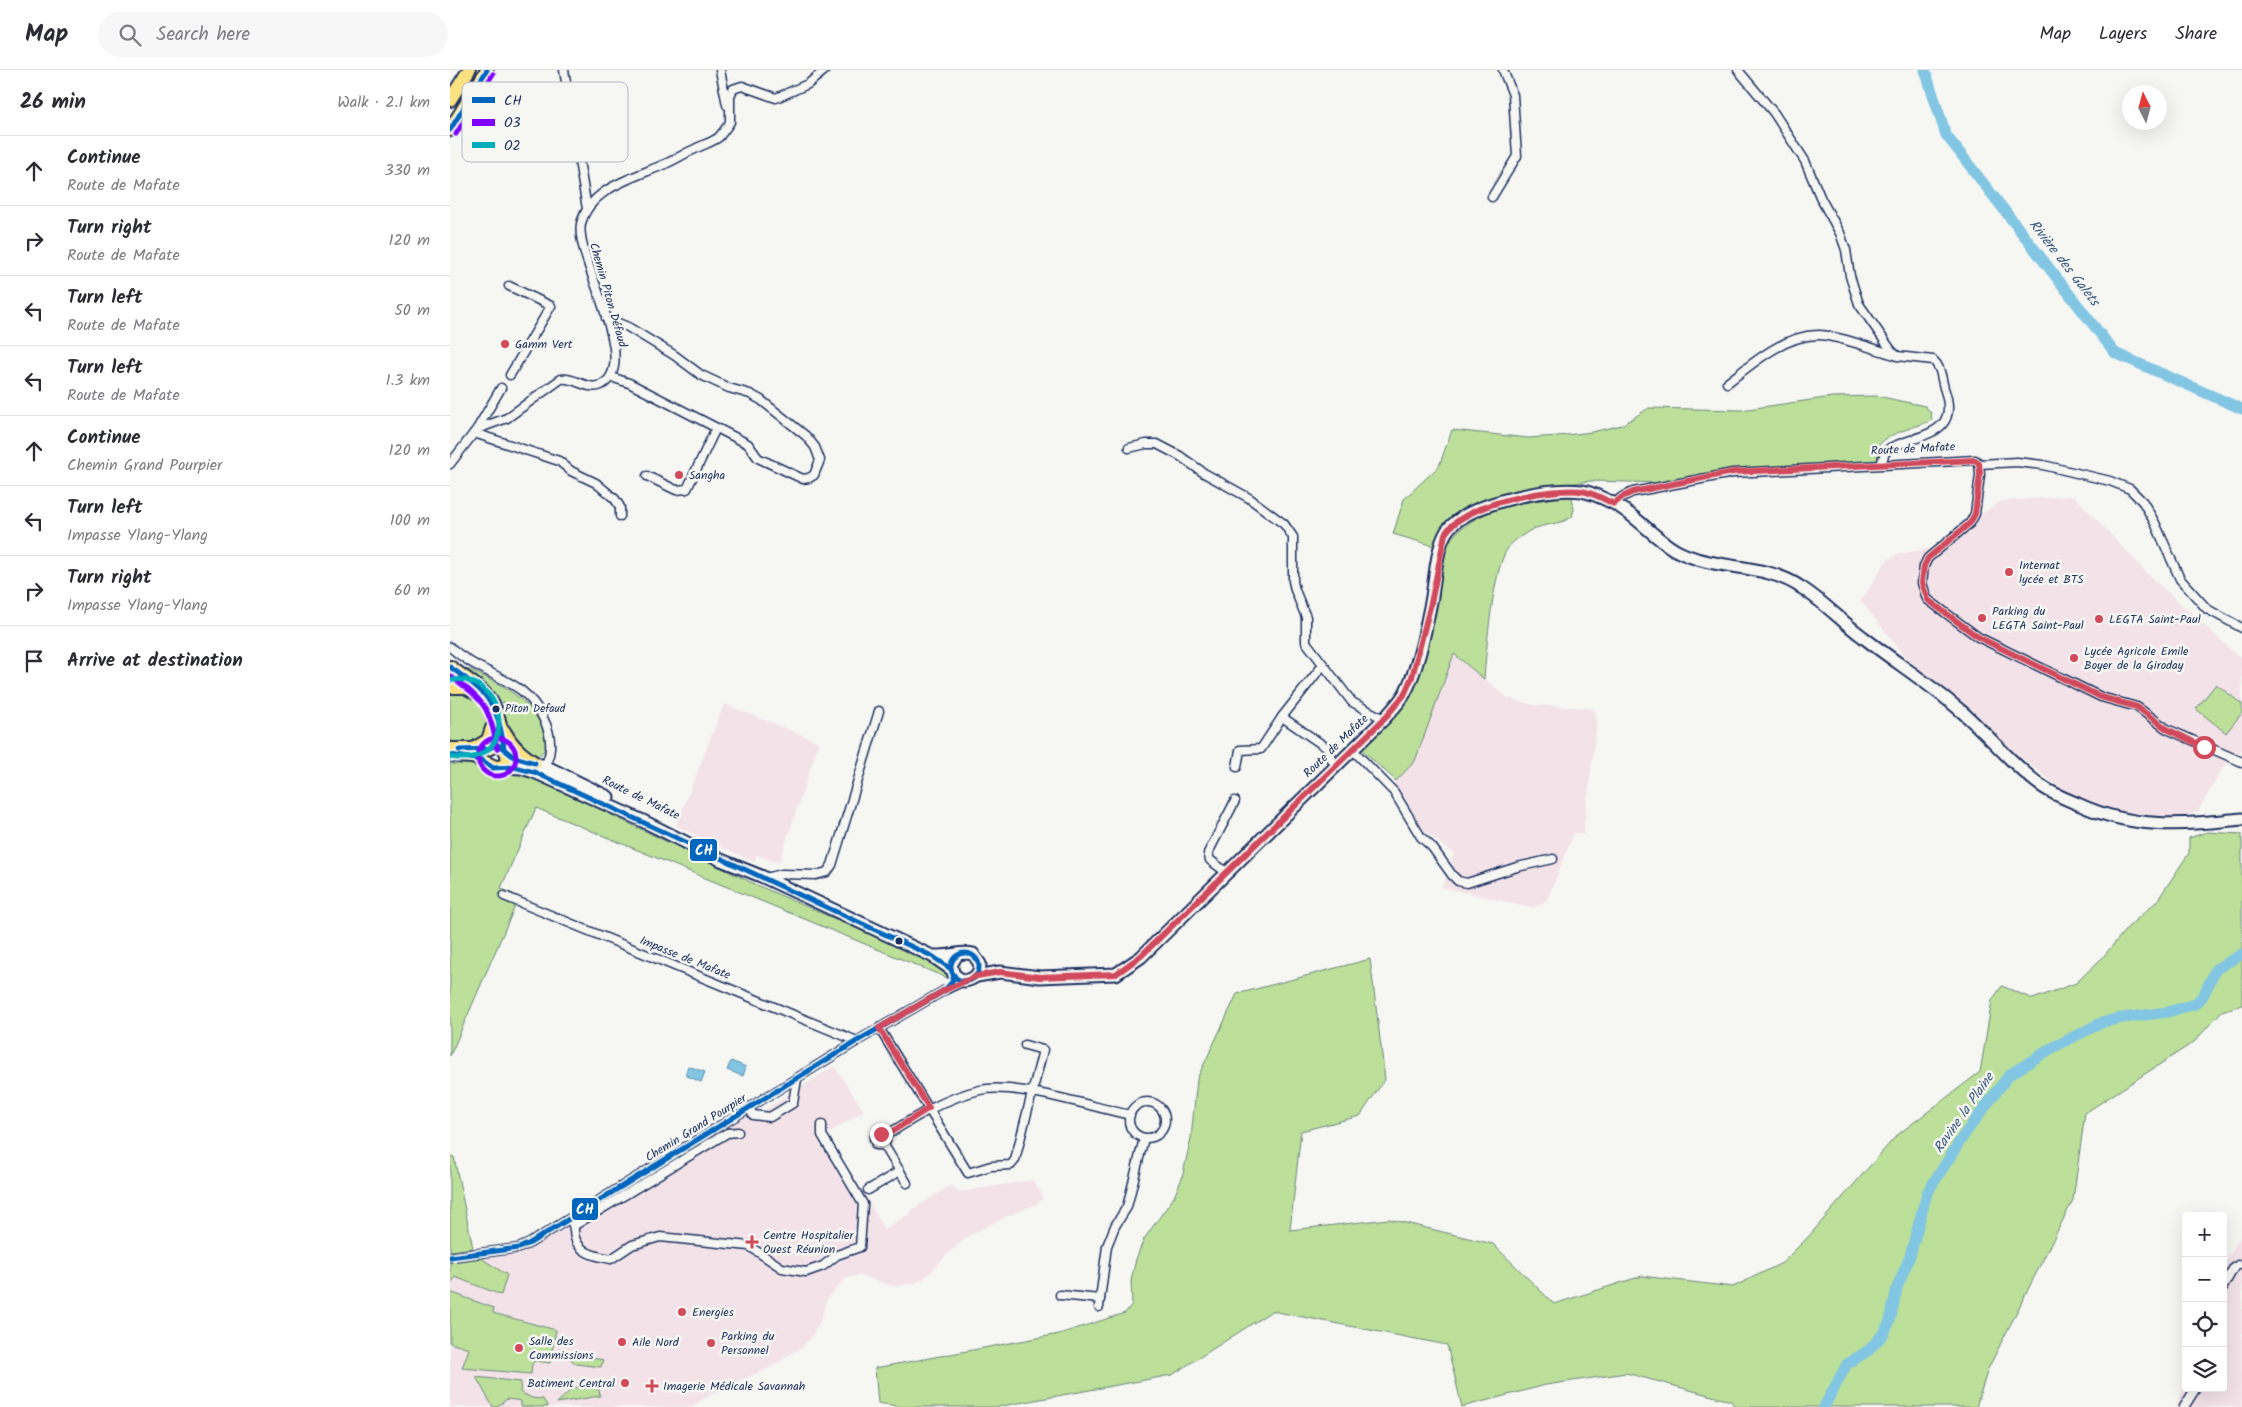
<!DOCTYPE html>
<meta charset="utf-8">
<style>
body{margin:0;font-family:Kalam,sans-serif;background:#f7f7f7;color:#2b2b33}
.controls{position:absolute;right:15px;bottom:15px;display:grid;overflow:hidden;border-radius:5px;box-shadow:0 5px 20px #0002}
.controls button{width:45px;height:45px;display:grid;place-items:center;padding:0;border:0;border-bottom:1px solid #e1e1e2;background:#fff;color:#2b2b33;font:25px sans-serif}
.compass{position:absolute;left:1672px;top:15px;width:45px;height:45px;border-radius:50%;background:#fff;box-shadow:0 5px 20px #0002;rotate:354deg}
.stop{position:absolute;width:15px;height:15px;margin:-11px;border:4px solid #d1495b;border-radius:50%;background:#fff}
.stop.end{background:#d1495b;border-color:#fff;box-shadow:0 1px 5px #0008}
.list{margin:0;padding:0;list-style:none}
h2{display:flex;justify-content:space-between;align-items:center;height:65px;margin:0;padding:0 20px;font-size:21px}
h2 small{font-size:16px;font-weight:400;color:#7c7c81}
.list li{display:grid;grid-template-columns:32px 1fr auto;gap:15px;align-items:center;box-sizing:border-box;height:70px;padding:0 20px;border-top:1px solid #e1e1e2}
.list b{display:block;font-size:19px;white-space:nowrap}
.list p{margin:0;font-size:16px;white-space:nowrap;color:#7c7c81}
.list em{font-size:16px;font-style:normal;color:#7c7c81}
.icon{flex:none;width:28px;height:28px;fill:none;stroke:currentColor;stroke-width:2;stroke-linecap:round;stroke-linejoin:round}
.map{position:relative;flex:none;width:1792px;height:1337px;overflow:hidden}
header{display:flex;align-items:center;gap:30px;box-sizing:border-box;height:70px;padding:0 25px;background:#fff;border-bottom:1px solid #e1e1e2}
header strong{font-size:24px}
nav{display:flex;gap:28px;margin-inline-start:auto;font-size:18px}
.search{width:350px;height:45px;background:#f7f7f7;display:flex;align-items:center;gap:12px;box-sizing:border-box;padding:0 18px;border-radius:28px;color:#7c7c81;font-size:19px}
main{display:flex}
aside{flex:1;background:#fff}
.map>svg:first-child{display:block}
.built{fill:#f3e3e9}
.green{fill:#bcdf99;stroke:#6c877c}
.water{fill:#83c6e4;stroke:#598aae}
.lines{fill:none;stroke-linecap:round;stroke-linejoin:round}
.river{stroke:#83c6e4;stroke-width:11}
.minor-casing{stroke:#1b2f5e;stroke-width:11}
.secondary-casing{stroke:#1b2f5e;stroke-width:15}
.primary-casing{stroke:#1b2f5e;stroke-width:16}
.trunk-casing{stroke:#1b2f5e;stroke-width:16}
.minor{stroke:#f6f6f2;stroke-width:8}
.secondary{stroke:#f6f6f2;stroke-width:11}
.primary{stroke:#fbe180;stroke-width:12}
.trunk{stroke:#fbe180;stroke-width:12}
.bus-1-casing{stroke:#f6f6f2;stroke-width:9}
.bus-2-casing{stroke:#f6f6f2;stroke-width:9}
.bus-3-casing{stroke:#f6f6f2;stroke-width:9}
.bus-1{stroke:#0065bd;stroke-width:5}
.bus-2{stroke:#8000ff;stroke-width:5}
.bus-3{stroke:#00adba;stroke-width:5}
.route{stroke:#d1495b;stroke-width:6}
.poi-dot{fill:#d1495b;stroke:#f6f6f2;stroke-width:2}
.bus-dot{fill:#1b2f5e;stroke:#f6f6f2;stroke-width:2}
.labels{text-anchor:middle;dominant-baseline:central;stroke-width:5;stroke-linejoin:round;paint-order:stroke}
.bus-label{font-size:11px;fill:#1b2f5e;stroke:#f6f6f2;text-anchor:start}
.street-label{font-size:12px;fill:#1b2f5e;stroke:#f6f6f2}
.poi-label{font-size:12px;fill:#1b2f5e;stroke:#f6f6f2;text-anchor:start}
.water-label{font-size:14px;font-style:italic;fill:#355580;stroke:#f6f6f2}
.key{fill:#f6f6f2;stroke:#b4bac6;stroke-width:1}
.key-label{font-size:14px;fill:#1b2f5e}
.line-badge{stroke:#f6f6f2;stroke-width:2}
.badge-label{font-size:14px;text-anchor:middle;font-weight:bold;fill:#fff}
</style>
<header>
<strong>Map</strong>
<div class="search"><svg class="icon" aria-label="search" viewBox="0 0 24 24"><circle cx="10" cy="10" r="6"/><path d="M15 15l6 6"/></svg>Search here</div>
<nav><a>Map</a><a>Layers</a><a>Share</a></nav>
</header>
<main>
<aside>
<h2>26 min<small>Walk · 2.1 km</small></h2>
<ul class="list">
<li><svg class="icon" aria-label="ahead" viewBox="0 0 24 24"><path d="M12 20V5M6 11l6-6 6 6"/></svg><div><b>Continue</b><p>Route de Mafate</p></div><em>330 m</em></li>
<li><svg class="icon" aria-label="right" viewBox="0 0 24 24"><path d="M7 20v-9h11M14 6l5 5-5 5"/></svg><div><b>Turn right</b><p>Route de Mafate</p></div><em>120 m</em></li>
<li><svg class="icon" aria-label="left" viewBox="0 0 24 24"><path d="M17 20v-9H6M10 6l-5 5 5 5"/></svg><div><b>Turn left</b><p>Route de Mafate</p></div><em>50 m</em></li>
<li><svg class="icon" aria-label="left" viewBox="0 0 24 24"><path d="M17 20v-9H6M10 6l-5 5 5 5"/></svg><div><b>Turn left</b><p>Route de Mafate</p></div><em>1.3 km</em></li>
<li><svg class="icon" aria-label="ahead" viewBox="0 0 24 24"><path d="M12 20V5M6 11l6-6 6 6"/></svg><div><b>Continue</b><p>Chemin Grand Pourpier</p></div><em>120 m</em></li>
<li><svg class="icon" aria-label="left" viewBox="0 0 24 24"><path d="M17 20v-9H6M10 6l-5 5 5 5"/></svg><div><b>Turn left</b><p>Impasse Ylang-Ylang</p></div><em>100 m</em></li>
<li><svg class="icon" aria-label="right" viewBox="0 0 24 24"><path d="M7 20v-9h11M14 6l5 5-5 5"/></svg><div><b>Turn right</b><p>Impasse Ylang-Ylang</p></div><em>60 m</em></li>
<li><svg class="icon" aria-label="arrive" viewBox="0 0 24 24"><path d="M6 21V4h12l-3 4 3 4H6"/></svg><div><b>Arrive at destination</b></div></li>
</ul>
</aside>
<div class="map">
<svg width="1792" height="1337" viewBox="0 0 1792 1337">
<rect width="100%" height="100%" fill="#f6f6f2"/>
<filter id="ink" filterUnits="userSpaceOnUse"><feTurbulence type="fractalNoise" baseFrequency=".02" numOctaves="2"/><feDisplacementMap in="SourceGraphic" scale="10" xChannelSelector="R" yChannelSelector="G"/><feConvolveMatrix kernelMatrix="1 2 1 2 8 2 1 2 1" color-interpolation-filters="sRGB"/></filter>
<g filter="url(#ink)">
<!-- built -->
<g class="built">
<path d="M1624,426L1699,505L1787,585L1792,587V680L1775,694L1748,741L1728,749L1702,748L1659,741L1613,721L1552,672L1513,633L1458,590L1411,531L1436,491L1448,484L1497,476L1529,445L1552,431Z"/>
<path d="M1004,584L1058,628L1083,635L1140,638L1146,642L1147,651L1133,765L1124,763L1097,830L1084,838L992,817L1004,784L973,760L951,722L944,715L946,711L965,690Z"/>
<path d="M274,634L369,672L329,793L307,785L304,792L226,756Z"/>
<path d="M384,996L414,1041L377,1064L417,1128L434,1160L462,1142L461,1140L502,1115L509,1122L582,1110L592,1124V1129L587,1134L560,1145L520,1165L497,1184L476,1207L463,1214L443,1216L408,1205L395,1209L377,1229L371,1249L362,1266L354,1276L317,1299L273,1318L240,1337H0V1192L70,1182L82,1178L306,1040L308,1044Z"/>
<path d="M1790,1168H1792V1337H1726L1736,1311V1318H1773V1198Z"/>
</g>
<!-- green -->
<g class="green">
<path d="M1427,326L1475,336L1481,343L1482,350C1469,357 1435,363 1429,376C1427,380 1428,387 1427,392L1292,398L1247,409L1214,413L1141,411L1101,416L1054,431L1000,458L984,476L943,464L954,429L989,396L1002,360L1078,368L1108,366L1142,362L1172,355L1199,338L1291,340L1382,327Z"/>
<path d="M1121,423L1124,439L1122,447C1106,457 1090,452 1073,465C1068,468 1061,473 1058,478C1043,498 1036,581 1034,609L1004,584L965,691L946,711L911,679L958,623L991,485C996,479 999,471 1004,465C1034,435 1081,431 1121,423Z"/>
<path d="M19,599C49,615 84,628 94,664C97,675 97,680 87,687L72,680L56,656L54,632L49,633L41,621L16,604Z"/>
<path d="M1766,614L1792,634V643L1776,663L1746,639Z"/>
<path d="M0,620C26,619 40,640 36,664L25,673L0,674Z"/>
<path d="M0,694L28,695L36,703L43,706L63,701L91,711L307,815L488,894L498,902L502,910L86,738L51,818L69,827L0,986Z"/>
<path d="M1757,762L1792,764V935L1772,941L1744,972L1635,1043L1623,1130L1538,1299L1526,1337H1285L1281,1331L1176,1303L1096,1315L1012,1337L997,1275L822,1241L722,1305L547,1337H452L428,1333L425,1298L609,1264L675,1243L682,1234L681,1211L686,1189L694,1169L724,1127L732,1108L741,1068L747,1009L787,924L920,889L935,1009L910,1046L851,1061L840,1160L939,1149L1043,1174L1104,1234L1192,1206L1283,1217L1332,1193L1359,1166L1446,1066L1530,1002L1542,930L1552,916L1583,929L1626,913L1653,887L1677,858L1707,831L1739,783V768Z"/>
<path d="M0,1086L4,1087L23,1178L0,1181Z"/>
<path d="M31,1188L57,1205L51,1225L5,1207L2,1213H0V1192Z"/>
<path d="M0,1222L44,1238L43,1243L106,1260L100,1293L85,1291L82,1294L81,1304L12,1298L19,1279L0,1273Z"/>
<path d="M110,1280L153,1290L151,1297L126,1294Z"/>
<path d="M26,1307L71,1312L70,1322L82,1328L93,1329L98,1337H71V1331L57,1329L47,1337H43Z"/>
<path d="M124,1317L149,1319L150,1326L107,1333Z"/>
</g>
<!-- water -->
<g class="water">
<path d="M281,991L296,997L293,1006L277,1000Z"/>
<path d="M238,996L255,1002L251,1012L235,1005Z"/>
</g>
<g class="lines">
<!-- river -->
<g class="river">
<path d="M1475,0L1496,65L1665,283L1792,339"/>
<path d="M1374,1337L1397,1294L1419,1280L1434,1263L1440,1251L1447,1218L1460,1186L1477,1123L1514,1065L1559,1005L1602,978L1653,952L1672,948L1718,942L1745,934L1753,926L1766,899L1792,884"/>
</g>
<defs>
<g id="minor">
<path d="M114,0L137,139"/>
<path d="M270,0L277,35"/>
<path d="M1288,0L1324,43L1355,91L1371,129L1390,163L1396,180L1400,206L1409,234L1441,280L1447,286L1483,290C1491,297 1491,307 1494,318C1511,365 1472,363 1440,378L1435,383L1431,394"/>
<path d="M1042,127L1067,86L1063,25L1053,0"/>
<path d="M59,216L101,236L60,305"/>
<path d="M156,248L178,257L224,285L251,305L279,318L300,324L311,330L356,366L365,377L370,390L364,405L359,408L353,409L308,388L298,374L179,313L161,307"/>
<path d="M1277,313C1302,294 1333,266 1367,265C1384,264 1426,280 1445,285"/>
<path d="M27,359L57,348L111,309C125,307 138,321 151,315C193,295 124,187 131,154C139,118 186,107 215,94C225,90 235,83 245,79C252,75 263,72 269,67C273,62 277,57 280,52V26L283,19L292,16L326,28L358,14L375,0"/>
<path d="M24,363L109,391L121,401L146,413L165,429L170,437V446"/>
<path d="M679,378L696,374H707L730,386L754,403L799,428L834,454L843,467V511L845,520L856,547V572L902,632L934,649"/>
<path d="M0,394L27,359L51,318"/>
<path d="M1530,394L1567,392L1593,395L1660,411L1680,419L1693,432L1705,453L1730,509L1757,539L1792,558"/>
<path d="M197,406L226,420L237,419L266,358"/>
<path d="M1164,434L1172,427L1183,422L1283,403L1525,390L1529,393L1530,405L1525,444L1520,453L1478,488L1474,496L1472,513L1477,529L1528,567L1651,627L1687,637L1717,659L1792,692"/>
<path d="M0,577C23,598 49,604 72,621C87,633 102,658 100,678C100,684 97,695 91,698"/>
<path d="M832,647L880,680L882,690L886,695"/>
<path d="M902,679L944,722L971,767L982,777L1002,805L1008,811L1017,813L1067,797L1103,789"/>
<path d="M787,697L790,680L811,679L832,647L873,595"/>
<path d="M776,802L760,790L758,783L785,731"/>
<path d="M316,808L332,804L366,805L377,802L382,795L429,641"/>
<path d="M54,826L407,971"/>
<path d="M429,958L518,1103L541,1096L561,1095L565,1090L593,980L575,975"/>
<circle cx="697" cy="1050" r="18"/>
<path d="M299,1038L303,1045L320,1047L343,1033L347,1009"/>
<path d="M435,1066C465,1047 495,1028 530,1020C565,1012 642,1037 680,1045"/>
<path d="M434,1075H426L424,1069L426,1066L431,1064L435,1066L436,1071L434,1075L457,1113"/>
<path d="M418,1120L450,1101"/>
<path d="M120,1149C126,1158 123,1159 125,1168C130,1184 147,1186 161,1189L182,1175L210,1167L299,1176L332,1198L356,1202L373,1196L387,1185L410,1177L413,1134L372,1065V1055"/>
<path d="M125,1155L277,1063L288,1062"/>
<path d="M0,1187L69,1178L80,1173L407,971L495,920L514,911"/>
<path d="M1773,1217L1783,1199L1788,1195"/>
<path d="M610,1225L650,1229"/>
<path d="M649,1237L657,1176L665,1156L677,1137L694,1068"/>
<path d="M1734,1337L1746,1318"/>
</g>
<g id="secondary">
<path d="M57,681L64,687L95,696L158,727"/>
<path d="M52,697L71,698L84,702L191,750L271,790L311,806L482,886L501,899"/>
<path d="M483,886C496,887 513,881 523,884L530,894C530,904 524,910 514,911L504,905L501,895L507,885"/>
<path d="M527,906L550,902L590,907L666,904L691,887L934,649C941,641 950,632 955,623C969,596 975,561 981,532C985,513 986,471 1000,457C1024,432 1098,417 1132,421C1143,423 1153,428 1163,433C1186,445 1203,467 1225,480C1266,502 1313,491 1352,518C1374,532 1392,552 1413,567C1445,592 1480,614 1511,641C1538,664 1565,698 1593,717C1603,724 1616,729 1628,734C1684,760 1733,755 1792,749"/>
</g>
<path id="primary" d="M0,679H38L45,675L54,678L58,686L55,694L48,698L23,687L0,685"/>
<g id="trunk">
<path d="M0,30L19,0"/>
<path d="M0,60L37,0"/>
<path d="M0,597C41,626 47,627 54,678"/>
<path d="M0,617H15L28,624"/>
<path d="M54,661C62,676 71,684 85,693"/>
<path d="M41,677L46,663L45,656"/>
<path d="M20,681L38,670L42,658"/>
</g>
</defs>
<!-- minor casing -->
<use href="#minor" class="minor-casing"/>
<!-- secondary casing -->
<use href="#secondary" class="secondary-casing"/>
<!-- primary casing -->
<use href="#primary" class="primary-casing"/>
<!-- trunk casing -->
<use href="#trunk" class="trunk-casing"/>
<!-- minor -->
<use href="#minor" class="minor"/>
<!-- secondary -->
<use href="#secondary" class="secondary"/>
<!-- primary -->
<use href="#primary" class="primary"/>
<!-- trunk -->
<use href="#trunk" class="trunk"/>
<defs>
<g id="bus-1">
<path d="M0,60L37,0"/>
<path d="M0,597C38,624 47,631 54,678"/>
<path d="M9,680L38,679L45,675L50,676L64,687L85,693"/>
<path d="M0,685L32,690L43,698L64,697L84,702L482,886L501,899"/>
<circle cx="515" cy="897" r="14"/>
<path d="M0,1187L69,1178L80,1173L407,971L495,920L502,912L504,905"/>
</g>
<g id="bus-2">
<path d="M6,64L43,4"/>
<path d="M0,606C34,630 40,637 47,679"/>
<circle cx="47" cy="687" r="19"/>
</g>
<path id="bus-3" d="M0,687C64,698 61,621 16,610C11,609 5,610 0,610"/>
</defs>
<!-- bus-1 casing -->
<use href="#bus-1" class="bus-1-casing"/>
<!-- bus-2 casing -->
<use href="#bus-2" class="bus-2-casing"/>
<!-- bus-3 casing -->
<use href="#bus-3" class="bus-3-casing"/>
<!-- bus-1 -->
<use href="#bus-1" class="bus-1"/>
<!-- bus-2 -->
<use href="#bus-2" class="bus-2"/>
<!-- bus-3 -->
<use href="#bus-3" class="bus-3"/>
</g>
</g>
<g class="lines" filter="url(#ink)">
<!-- route -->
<path class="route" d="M431,1064L435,1066L479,1038L429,958L495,920L527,906L550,902L590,907L666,904L691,886L934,649L954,625L962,607L981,533L995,464C1014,433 1098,418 1132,421C1143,423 1154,429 1164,434L1172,427L1183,422L1283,402L1525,390L1529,393L1530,404L1525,444L1520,453L1478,488L1474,496L1472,513L1478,530L1528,567L1651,627L1687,637L1717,659L1754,677"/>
</g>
<!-- markers -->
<g class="poi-dot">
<circle cx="55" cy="274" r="5"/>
<circle cx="229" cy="405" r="5"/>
<circle cx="1559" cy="502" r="5"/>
<circle cx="1532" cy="548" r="5"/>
<circle cx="1649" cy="549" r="5"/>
<circle cx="1624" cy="588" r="5"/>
<path d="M299.5 1164.5h5v5h5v5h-5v5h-5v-5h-5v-5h5z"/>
<circle cx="232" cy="1242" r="5"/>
<circle cx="172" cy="1272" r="5"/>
<circle cx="261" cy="1273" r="5"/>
<circle cx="69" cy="1278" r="5"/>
<circle cx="175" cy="1313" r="5"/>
<path d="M199.5 1308.5h5v5h5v5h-5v5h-5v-5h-5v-5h5z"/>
</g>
<g class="bus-dot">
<circle cx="46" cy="639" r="4.5"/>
<circle cx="449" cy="871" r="4.5"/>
</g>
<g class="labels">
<!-- bus labels -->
<g class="bus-label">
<text x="55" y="639">Piton Defaud</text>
</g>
<!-- street labels -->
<g class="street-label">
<text transform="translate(158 225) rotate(74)">Chemin Piton Défaud</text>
<text transform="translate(1463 379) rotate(-3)">Route de Mafate</text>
<text transform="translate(886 676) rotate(-44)">Route de Mafate</text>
<text transform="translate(191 728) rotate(26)">Route de Mafate</text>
<text transform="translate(235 888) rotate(22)">Impasse de Mafate</text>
<text transform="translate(246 1058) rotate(-32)">Chemin Grand Pourpier</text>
</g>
<!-- poi labels -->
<g class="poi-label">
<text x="65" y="274">Gamm Vert</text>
<text x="239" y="405">Sangha</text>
<text x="1569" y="495">Internat<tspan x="1569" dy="14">lycée et BTS</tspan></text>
<text x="1542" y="541">Parking du<tspan x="1542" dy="14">LEGTA Saint-Paul</tspan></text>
<text x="1659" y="549">LEGTA Saint-Paul</text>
<text x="1634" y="581">Lycée Agricole Emile<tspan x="1634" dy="14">Boyer de la Giroday</tspan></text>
<text x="313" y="1165">Centre Hospitalier<tspan x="313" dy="14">Ouest Réunion</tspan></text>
<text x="242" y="1242">Energies</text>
<text x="271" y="1266">Parking du<tspan x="271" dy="14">Personnel</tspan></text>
<text x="79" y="1271">Salle des<tspan x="79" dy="14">Commissions</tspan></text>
<text x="182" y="1272">Aile Nord</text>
<text x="165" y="1313" text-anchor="end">Batiment Central</text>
<text x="213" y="1316">Imagerie Médicale Savannah</text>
</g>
<!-- water labels -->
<g class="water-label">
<text transform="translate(1614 193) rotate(52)">Rivière des Galets</text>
<text transform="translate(1514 1043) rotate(-55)">Ravine la Plaine</text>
</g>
</g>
<!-- legend -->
<rect x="12" y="12" width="166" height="80" rx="8" class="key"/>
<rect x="22" y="27" width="23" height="6" fill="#0065bd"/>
<rect x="22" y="49" width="23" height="7" fill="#8000ff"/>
<rect x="22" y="72" width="23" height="6" fill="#00adba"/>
<g class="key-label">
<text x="54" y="35">CH</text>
<text x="54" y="57">O3</text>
<text x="54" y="80">O2</text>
</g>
<g class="line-badge">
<rect x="239" y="768" width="29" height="24" rx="5" fill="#0065bd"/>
<rect x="121" y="1127" width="28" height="24" rx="5" fill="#0065bd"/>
</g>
<g class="badge-label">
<text x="254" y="785">CH</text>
<text x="135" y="1144">CH</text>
</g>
</svg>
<div class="controls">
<button>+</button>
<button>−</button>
<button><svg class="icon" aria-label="locate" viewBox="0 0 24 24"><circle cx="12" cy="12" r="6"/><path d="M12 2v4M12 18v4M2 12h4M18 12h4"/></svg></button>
<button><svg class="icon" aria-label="layers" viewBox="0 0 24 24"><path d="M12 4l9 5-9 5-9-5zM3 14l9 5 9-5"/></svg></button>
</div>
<svg class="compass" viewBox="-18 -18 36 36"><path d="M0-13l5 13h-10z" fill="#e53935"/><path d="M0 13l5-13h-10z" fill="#7c7c81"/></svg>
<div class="stop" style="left:1754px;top:677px"></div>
<div class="stop end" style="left:431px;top:1064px"></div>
</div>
</main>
